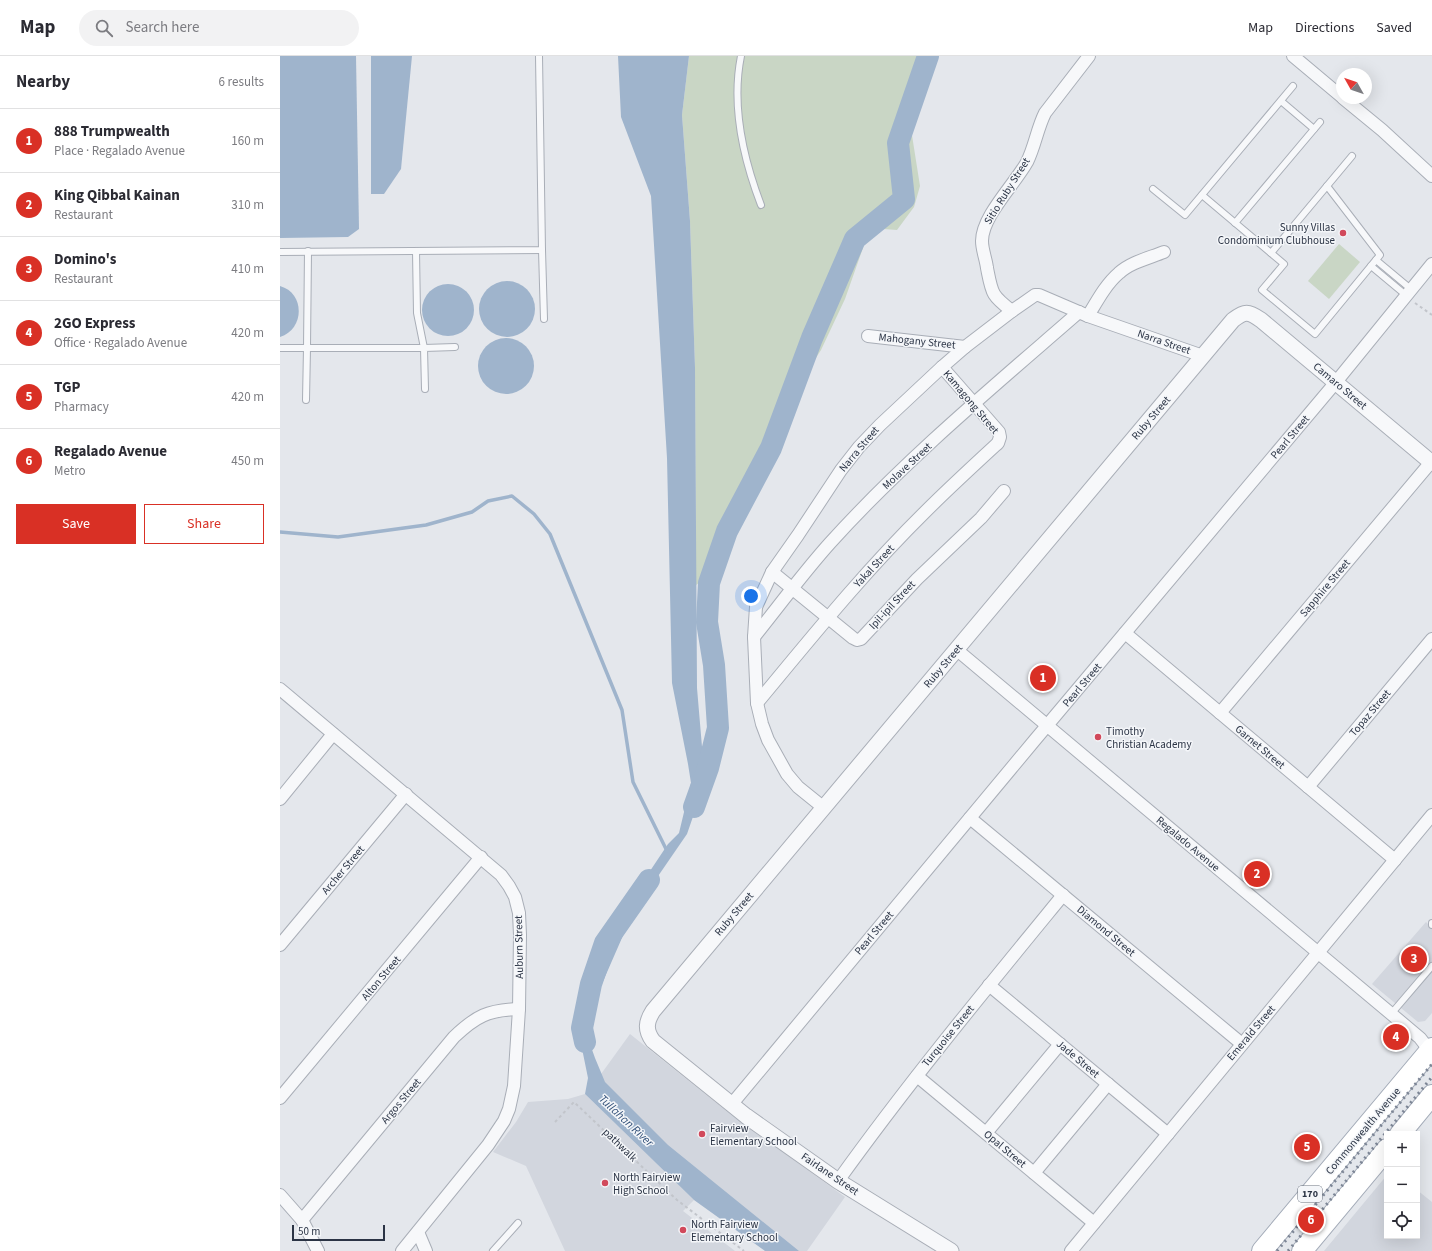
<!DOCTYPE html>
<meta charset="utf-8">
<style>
body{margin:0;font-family:"Source Sans 3",sans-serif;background:#f2f2f3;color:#2b2b33}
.controls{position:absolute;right:12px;bottom:12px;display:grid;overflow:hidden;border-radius:0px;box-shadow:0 4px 16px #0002}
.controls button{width:36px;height:36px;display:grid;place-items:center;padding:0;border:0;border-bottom:1px solid #e1e1e2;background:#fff;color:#2b2b33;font:20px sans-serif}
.compass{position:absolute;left:1056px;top:12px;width:36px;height:36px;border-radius:50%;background:#fff;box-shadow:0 4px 16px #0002;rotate:310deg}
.scale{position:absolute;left:12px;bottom:10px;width:93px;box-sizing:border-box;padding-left:4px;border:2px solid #2b3445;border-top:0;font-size:11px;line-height:14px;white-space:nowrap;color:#2b3445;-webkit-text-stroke:3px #f4f6f9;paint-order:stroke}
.you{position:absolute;left:471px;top:540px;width:14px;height:14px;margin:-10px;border:3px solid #fff;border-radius:50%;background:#1a73e8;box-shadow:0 0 0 6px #1a73e833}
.badge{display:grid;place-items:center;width:26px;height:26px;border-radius:50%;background:#d93025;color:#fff;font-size:13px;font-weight:700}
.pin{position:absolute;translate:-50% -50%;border:2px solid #fff;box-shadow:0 1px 4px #0006}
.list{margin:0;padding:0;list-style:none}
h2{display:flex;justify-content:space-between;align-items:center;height:52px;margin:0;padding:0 16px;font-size:17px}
h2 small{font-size:13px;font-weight:400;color:#7c7c81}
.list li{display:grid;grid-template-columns:26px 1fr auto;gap:12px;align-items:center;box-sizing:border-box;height:64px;padding:0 16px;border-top:1px solid #e1e1e2}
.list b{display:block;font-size:15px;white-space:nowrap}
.list p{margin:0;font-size:13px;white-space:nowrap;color:#7c7c81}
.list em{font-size:13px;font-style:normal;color:#7c7c81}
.actions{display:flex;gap:8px;padding:12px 16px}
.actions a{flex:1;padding:9px 0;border:1px solid #d93025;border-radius:0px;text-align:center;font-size:14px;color:#d93025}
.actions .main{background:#d93025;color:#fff}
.icon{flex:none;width:22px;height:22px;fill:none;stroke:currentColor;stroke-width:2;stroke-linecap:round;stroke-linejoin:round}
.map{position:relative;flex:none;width:1152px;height:1195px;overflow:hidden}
header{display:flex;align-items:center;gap:24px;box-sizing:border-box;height:56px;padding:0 20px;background:#fff;border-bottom:1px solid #e1e1e2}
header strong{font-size:19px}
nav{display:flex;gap:22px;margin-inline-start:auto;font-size:14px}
.search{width:280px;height:36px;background:#f2f2f3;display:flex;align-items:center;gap:10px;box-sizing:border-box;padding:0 14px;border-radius:22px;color:#7c7c81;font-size:15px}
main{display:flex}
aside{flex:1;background:#fff}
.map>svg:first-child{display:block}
.built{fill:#d2d6de}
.green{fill:#c9d6c5}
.water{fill:#9fb4cc}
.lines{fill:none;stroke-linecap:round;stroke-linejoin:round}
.stream{stroke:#9fb4cc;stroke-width:3.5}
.river{stroke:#9fb4cc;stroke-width:22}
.service-casing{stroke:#a9aeb7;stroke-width:8}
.minor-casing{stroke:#a9aeb7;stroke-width:14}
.tertiary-casing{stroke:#a9aeb7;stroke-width:17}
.primary-casing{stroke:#a3abb8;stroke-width:22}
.path{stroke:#c2c5cb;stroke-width:2;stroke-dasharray:3 3;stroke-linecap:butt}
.service{stroke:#f7f8fa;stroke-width:6}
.minor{stroke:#f7f8fa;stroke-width:12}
.tertiary{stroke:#f7f8fa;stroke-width:15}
.primary{stroke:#fff;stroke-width:20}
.rail{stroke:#7d8696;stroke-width:3;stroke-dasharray:2 4;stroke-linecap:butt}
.poi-dot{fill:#d1495b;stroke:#f4f6f9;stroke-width:1.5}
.labels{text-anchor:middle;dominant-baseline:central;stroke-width:3;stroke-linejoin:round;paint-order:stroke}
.shield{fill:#f4f6f9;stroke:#676e7b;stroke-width:1}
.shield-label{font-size:10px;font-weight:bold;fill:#2b3445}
.street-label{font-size:11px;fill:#2b3445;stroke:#f4f6f9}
.poi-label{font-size:11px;fill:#2b3445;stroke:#f4f6f9;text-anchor:start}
.water-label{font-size:12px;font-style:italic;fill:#34527a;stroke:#f4f6f9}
</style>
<header>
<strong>Map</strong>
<div class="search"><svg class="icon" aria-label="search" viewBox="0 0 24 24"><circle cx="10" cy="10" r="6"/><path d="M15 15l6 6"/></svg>Search here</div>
<nav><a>Map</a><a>Directions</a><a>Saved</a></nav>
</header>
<main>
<aside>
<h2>Nearby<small>6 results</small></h2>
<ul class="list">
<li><span class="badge">1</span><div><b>888 Trumpwealth</b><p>Place · Regalado Avenue</p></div><em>160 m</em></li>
<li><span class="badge">2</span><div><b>King Qibbal Kainan</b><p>Restaurant</p></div><em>310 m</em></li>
<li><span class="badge">3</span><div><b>Domino's</b><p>Restaurant</p></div><em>410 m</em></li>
<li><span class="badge">4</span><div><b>2GO Express</b><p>Office · Regalado Avenue</p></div><em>420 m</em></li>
<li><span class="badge">5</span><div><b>TGP</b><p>Pharmacy</p></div><em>420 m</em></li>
<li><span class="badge">6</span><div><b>Regalado Avenue</b><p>Metro</p></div><em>450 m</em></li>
</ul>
<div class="actions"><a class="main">Save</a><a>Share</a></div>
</aside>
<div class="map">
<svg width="1152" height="1195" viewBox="0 0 1152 1195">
<rect width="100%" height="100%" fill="#e4e7ec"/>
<!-- built -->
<g class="built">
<path d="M1146,866L1152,872V957L1145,965L1138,966L1092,928Z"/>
<path d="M350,978L449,1057L565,1141L527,1195H512L381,1090L316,1025Z"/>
<path d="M305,1038L414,1144L403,1155L455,1195H285L246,1110L213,1096L236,1066L248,1046L288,1043Z"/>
<path d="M1107,1119V1180H1137V1134L1152,1146V1195H1044Z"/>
</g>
<!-- green -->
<g class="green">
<path d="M409,0H654L650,25L631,73L640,130L634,151L617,174L590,172L565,243L541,294L523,322L444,509L416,529L415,311L410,165L402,59Z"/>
<path d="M1059,188L1080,206L1049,243L1028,225Z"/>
</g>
<!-- water -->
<g class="water">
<path d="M0,0H76L79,173L68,181L0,182Z"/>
<path d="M91,0H132L121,113L104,138H91Z"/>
<path d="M338,0H409L402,59L410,165L415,311L417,632L425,726L407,778L374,826L362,836L321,930L305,974L315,1002L325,1026L388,1089L519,1195H485L414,1144L305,1038L308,1022L298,973L348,857L366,821L388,788L399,777L411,727L408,708L392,627L387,402L371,140L341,61Z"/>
<circle cx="227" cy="253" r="28"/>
<circle cx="168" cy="254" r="26"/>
<path d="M0,230C25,237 25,273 0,281Z"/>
<circle cx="226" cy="310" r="28"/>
</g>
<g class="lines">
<!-- stream -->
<path class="stream" d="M0,476L58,481L146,469L192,456L208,445L232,440L254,458L270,478L342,654L353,726L387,795"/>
<!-- river -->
<g class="river">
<path d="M414,751L428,712L438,672L434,609L427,566L429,527L447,475L491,392L532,282L575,183L624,143L618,87L648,0"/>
<path d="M305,986L302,972L311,928L325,887L369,824"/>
</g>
<defs>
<g id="service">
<path d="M461,0C451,50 463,102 481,149"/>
<path d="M1001,45L1034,73"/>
<path d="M873,133L905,159L1013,30"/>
<path d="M922,139L1004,208L982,234L1035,278L1100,199L1047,130"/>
<path d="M955,167L1040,66"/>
<path d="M262,194L264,263"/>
<path d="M0,196L262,194L259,0"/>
<path d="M991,197L1072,100"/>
<path d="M1096,204L1132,234"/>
<path d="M1091,210L1127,240"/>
<path d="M0,292H27L28,195"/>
<path d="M145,333L144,292L175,291"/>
<path d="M26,344L27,292H144L137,257L136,195"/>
<path d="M1152,867V869"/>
<path d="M1111,958L1152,910"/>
<path d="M213,1195L238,1167"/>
</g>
<g id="minor">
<path d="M1013,0L1062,41"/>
<path d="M1063,42L1102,74L1152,120"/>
<path d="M732,255C711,239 712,237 707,212C706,203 702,194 702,185C702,160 735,128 747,106C755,90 757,73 765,57L809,0"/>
<path d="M808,260C817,245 826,228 839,217C851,206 869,202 884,196"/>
<path d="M588,280L685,291"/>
<path d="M492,516L573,582L577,584L581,583L637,523L701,462L724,435"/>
<path d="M845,577L1115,804"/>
<path d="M474,581C499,550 523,517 550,487C626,403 714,330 799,256"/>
<path d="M677,594L1140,982L1150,995"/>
<path d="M0,633L221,819L229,830L235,841L239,857L240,879L239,953L234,1030L229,1053L224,1065L208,1089L122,1195"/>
<path d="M477,647C531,582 584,516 645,456C669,432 693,410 718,387L720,381L719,376L662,311"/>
<path d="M940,657L1151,406"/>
<path d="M1028,731L1152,583"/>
<path d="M0,743L53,678"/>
<path d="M544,752L518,731L507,718L488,684L482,668L477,647L474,581L476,551L492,516L518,479L561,414L579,391L600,369L662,311L685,291L732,255L755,239H759L808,260L923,300"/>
<path d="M690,762L962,988"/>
<path d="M0,889L126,738"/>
<path d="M709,929L888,1078"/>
<path d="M637,1020L814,1167"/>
<path d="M0,1042L201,801"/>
<path d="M451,1049L754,685L1056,326L1152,208"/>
<path d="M706,1077L780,988"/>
<path d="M754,1117L828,1028"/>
<path d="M558,1125C629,1026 706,933 783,839"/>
<path d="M0,1139L22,1164L38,1195"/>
<path d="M22,1164L174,981C196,960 208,954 239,953"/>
<path d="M138,1176L146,1195"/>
<path d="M791,1195L1152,759"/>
</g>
<path id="tertiary" d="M671,1195L558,1125L466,1060L373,985C365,974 366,966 373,955L953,264C965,255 968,255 981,264L1152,407"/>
<g id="primary">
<path d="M1120,1078L1152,1039"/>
<path d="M982,1195L1152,992"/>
<path d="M1022,1195L1107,1093"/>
</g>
</defs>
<!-- service casing -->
<use href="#service" class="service-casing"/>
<!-- minor casing -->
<use href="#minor" class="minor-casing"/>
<!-- tertiary casing -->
<use href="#tertiary" class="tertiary-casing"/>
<!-- primary casing -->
<use href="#primary" class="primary-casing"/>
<!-- path -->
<g class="path">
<path d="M1135,247L1152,259"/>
<path d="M275,1066L294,1046L397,1144L464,1195"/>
</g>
<!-- service -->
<use href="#service" class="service"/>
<!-- minor -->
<use href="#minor" class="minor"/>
<!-- tertiary -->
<use href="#tertiary" class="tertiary"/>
<!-- primary -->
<use href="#primary" class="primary"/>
<!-- rail -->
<g class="rail">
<path d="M997,1195L1152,1008"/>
<path d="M1008,1195L1152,1021"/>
</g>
</g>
<!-- markers -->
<g class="poi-dot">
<circle cx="1063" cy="177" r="4"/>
<circle cx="818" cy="681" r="4"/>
<circle cx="422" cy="1078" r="4"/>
<circle cx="325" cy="1127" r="4"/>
<circle cx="403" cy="1174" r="4"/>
</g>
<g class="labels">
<!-- shield labels -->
<rect class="shield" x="1018" y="1130" width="24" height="16" rx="3"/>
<g class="shield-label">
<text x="1030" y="1138">170</text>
</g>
<!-- street labels -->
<g class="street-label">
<text transform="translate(727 135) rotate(-58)">Sitio Ruby Street</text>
<text transform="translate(637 285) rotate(6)">Mahogany Street</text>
<text transform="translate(884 286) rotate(19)">Narra Street</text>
<text transform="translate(1060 330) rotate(40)">Camaro Street</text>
<text transform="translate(691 346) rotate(50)">Kamagong Street</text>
<text transform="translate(871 362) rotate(-50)">Ruby Street</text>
<text transform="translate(1010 381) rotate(-50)">Pearl Street</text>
<text transform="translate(579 393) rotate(-50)">Narra Street</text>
<text transform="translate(627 410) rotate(-43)">Molave Street</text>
<text transform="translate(594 510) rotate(-47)">Yakal Street</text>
<text transform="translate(1045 532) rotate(-50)">Sapphire Street</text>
<text transform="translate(612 549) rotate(-47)">Ipil-ipil Street</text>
<text transform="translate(663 610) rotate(-50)">Ruby Street</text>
<text transform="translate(802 629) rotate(-50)">Pearl Street</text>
<text transform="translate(1090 657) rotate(-50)">Topaz Street</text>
<text transform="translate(980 691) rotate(40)">Garnet Street</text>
<text transform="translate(908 788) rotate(40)">Regalado Avenue</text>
<text transform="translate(63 814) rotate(-50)">Archer Street</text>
<text transform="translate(454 858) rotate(-50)">Ruby Street</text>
<text transform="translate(826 875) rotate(40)">Diamond Street</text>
<text transform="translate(594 877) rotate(-50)">Pearl Street</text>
<text transform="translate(239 891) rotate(-91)">Auburn Street</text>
<text transform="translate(101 922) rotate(-50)">Alton Street</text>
<text transform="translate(971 977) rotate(-50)">Emerald Street</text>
<text transform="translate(668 980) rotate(-51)">Turquoise Street</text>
<text transform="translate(798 1003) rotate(40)">Jade Street</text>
<text transform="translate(121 1045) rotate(-50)">Argos Street</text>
<text transform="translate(1083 1075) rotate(-50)">Commonwealth Avenue</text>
<text transform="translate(340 1089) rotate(44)">pathwalk</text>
<text transform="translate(725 1093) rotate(40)">Opal Street</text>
<text transform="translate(550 1118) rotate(34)">Fairlane Street</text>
</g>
<!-- poi labels -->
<g class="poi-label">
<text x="1055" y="171" text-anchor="end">Sunny Villas<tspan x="1055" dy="13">Condominium Clubhouse</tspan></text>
<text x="826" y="675">Timothy<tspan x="826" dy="13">Christian Academy</tspan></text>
<text x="430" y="1072">Fairview<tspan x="430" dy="13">Elementary School</tspan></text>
<text x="333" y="1121">North Fairview<tspan x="333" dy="13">High School</tspan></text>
<text x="411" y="1168">North Fairview<tspan x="411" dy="13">Elementary School</tspan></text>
</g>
<!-- water labels -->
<g class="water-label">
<text transform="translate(346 1065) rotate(43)">Tullahan River</text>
</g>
</g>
</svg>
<div class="controls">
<button>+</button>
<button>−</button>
<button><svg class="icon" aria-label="locate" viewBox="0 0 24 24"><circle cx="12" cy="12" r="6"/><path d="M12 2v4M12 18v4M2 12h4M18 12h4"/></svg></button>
</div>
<svg class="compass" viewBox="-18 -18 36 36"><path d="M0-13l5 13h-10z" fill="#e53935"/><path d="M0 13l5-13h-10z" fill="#7c7c81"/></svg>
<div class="scale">50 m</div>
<div class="you"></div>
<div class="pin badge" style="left:763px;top:622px">1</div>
<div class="pin badge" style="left:977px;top:818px">2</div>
<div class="pin badge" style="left:1134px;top:903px">3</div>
<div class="pin badge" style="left:1116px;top:981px">4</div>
<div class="pin badge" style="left:1027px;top:1091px">5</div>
<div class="pin badge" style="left:1031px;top:1164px">6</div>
</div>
</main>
